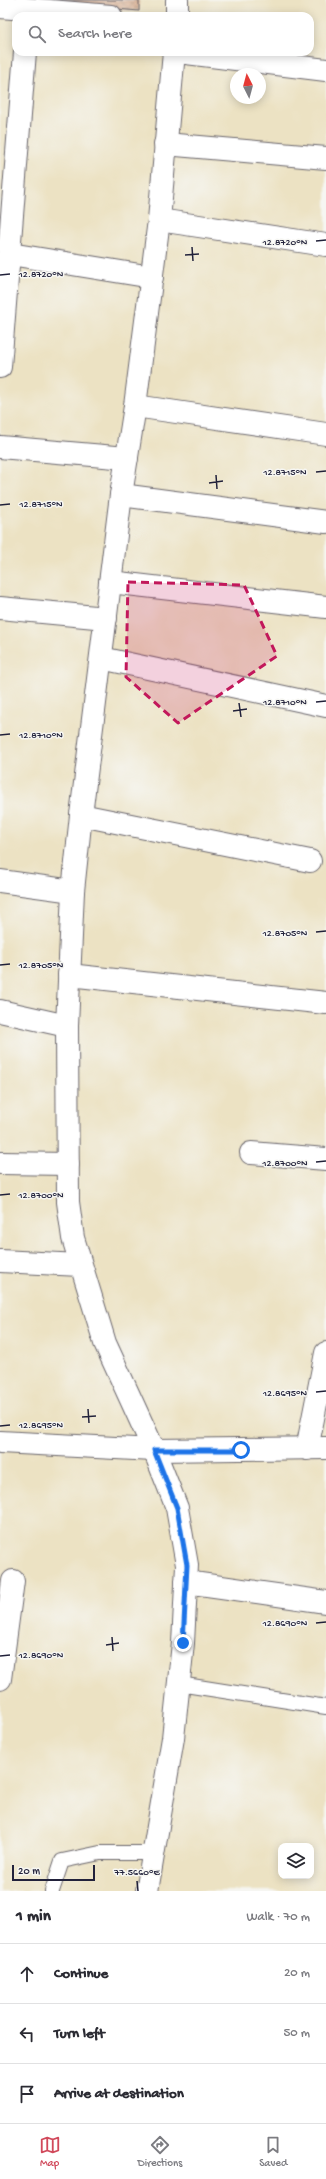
<!DOCTYPE html>
<meta charset="utf-8">
<style>
body{margin:0;font-family:"Gochi Hand",sans-serif;background:#f2f2f3;color:#2b2b33}
.controls{position:absolute;right:12px;bottom:12px;display:grid;overflow:hidden;border-radius:8px;box-shadow:0 2px 10px #0003}
.controls button{width:36px;height:36px;display:grid;place-items:center;padding:0;border:0;border-bottom:1px solid #e1e1e2;background:#fff;color:#2b2b33;font:20px sans-serif}
.compass{position:absolute;left:230px;top:68px;width:36px;height:36px;border-radius:50%;background:#fff;box-shadow:0 2px 10px #0003;rotate:354deg}
.scale{position:absolute;left:12px;bottom:10px;width:83px;box-sizing:border-box;padding-left:4px;border:2px solid #22223b;border-top:0;font-size:11px;line-height:14px;white-space:nowrap;color:#22223b;-webkit-text-stroke:3px #f6f6f2;paint-order:stroke}
.stop{position:absolute;width:12px;height:12px;margin:-9px;border:3px solid #1a73e8;border-radius:50%;background:#fff}
.stop.end{background:#1a73e8;border-color:#fff;box-shadow:0 1px 4px #0008}
.list{margin:0;padding:0;list-style:none}
h2{display:flex;justify-content:space-between;align-items:center;height:52px;margin:0;padding:0 16px;font-size:17px}
h2 small{font-size:13px;font-weight:400;color:#7c7c81}
.list li{display:grid;grid-template-columns:26px 1fr auto;gap:12px;align-items:center;box-sizing:border-box;height:60px;padding:0 16px;border-top:1px solid #e1e1e2}
.list b{display:block;font-size:15px;white-space:nowrap}
.list em{font-size:13px;font-style:normal;color:#7c7c81}
.icon{flex:none;width:22px;height:22px;fill:none;stroke:currentColor;stroke-width:2;stroke-linecap:round;stroke-linejoin:round}
.map{position:relative;flex:none;width:326px;height:1891px;overflow:hidden}
.search{position:absolute;background:#fff;box-shadow:0 2px 10px #0003;left:12px;right:12px;top:12px;height:44px;display:flex;align-items:center;gap:10px;box-sizing:border-box;padding:0 14px;border-radius:12px;color:#7c7c81;font-size:15px}
.sheet{height:232px;background:#fff}
nav{display:flex;justify-content:space-around;align-items:center;box-sizing:border-box;height:56px;border-top:1px solid #e1e1e2;background:#fff;font-size:11px;color:#7c7c81}
nav a{display:grid;justify-items:center;gap:2px}
nav .on{color:#d1495b}
.map>svg:first-child{display:block}
.building{fill:url(#building-cross-hatch)}
.lines{fill:none;stroke-linecap:round;stroke-linejoin:round}
.lane-casing{stroke:#69656b;stroke-width:16}
.street-casing{stroke:#69656b;stroke-width:24}
.secondary-casing{stroke:#69656b;stroke-width:24}
.lane{stroke:#fff;stroke-width:14}
.street{stroke:#fff;stroke-width:22}
.secondary{stroke:#fff;stroke-width:22}
.route{stroke:#1a73e8;stroke-width:5}
.marked{fill:#c2185b;fill-opacity:0.2;stroke:#c2185b;stroke-width:3;stroke-dasharray:8 5;stroke-linejoin:round}
.ticks{fill:none;stroke:#22223b;stroke-width:1.5}
.ticks-label{font-size:10px;text-anchor:middle;fill:#22223b;stroke:#f6f6f2;stroke-width:3;stroke-linejoin:round;paint-order:stroke}
</style>
<div class="map">
<svg width="326" height="1891" viewBox="0 0 326 1891">
<defs>
<pattern id="building-cross-hatch" width="8" height="8" patternUnits="userSpaceOnUse"><rect width="8" height="8" fill="#d3a484"/><path d="M0 0l8 8M0 8l8-8" fill="none" stroke="#ab856d"/></pattern>
</defs>
<rect width="100%" height="100%" fill="#f6f6f2"/>
<filter id="ink" filterUnits="userSpaceOnUse"><feTurbulence type="fractalNoise" baseFrequency=".025" numOctaves="2"/><feDisplacementMap in="SourceGraphic" scale="8" xChannelSelector="R" yChannelSelector="G"/><feConvolveMatrix kernelMatrix="1 2 1 2 8 2 1 2 1" color-interpolation-filters="sRGB"/></filter>
<filter id="wash" filterUnits="userSpaceOnUse"><feTurbulence type="fractalNoise" baseFrequency=".012" numOctaves="4" result="noise"/><feDisplacementMap in="SourceGraphic" scale="16" xChannelSelector="R" yChannelSelector="G"/><feGaussianBlur stdDeviation="0.9" result="paint"/><feColorMatrix in="noise" values="0 0 0 0 0 0 0 0 0 0 0 0 0 0 0 0 0 1.4 0 .05"/><feComposite in="paint" operator="in"/></filter>
<g filter="url(#wash)">
<rect width="100%" height="100%" fill="#ece2c3"/>
<g id="blocks">
<!-- building -->
<path class="building" d="M25,0H139V11L25,1Z"/>
</g>
</g>
<g filter="url(#ink)">
<use href="#blocks" fill-opacity="0" stroke="#69656b" stroke-width="1"/>
<g class="lines">
<defs>
<g id="lane">
<path d="M179,1684L326,1707"/>
<path d="M52,1891L62,1861L100,1853H153"/>
</g>
<g id="street">
<path d="M0,7L111,16"/>
<path d="M178,52L326,70"/>
<path d="M165,144L326,158"/>
<path d="M159,220L326,245"/>
<path d="M10,254L152,277"/>
<path d="M0,367L25,52"/>
<path d="M135,406L326,434"/>
<path d="M0,447L127,458"/>
<path d="M121,495L326,522"/>
<path d="M110,582L326,607"/>
<path d="M0,608L106,618"/>
<path d="M101,658L326,706"/>
<path d="M81,815L310,861"/>
<path d="M0,881L73,891"/>
<path d="M69,975L326,1003"/>
<path d="M0,1011L67,1026"/>
<path d="M251,1153L326,1159"/>
<path d="M0,1163L68,1164"/>
<path d="M0,1261L80,1265"/>
<path d="M0,1442L154,1450"/>
<path d="M307,1449L326,1353"/>
<path d="M186,1582L326,1602"/>
<path d="M0,1679L13,1581"/>
</g>
<g id="secondary">
<path d="M177,16V0"/>
<path d="M154,1450L326,1448"/>
<path d="M147,1891L173,1738L183,1643L187,1565L177,1508L154,1450L105,1343L73,1238L68,1202L67,1026L73,891L81,815L121,495L135,406L159,220L174,52"/>
</g>
</defs>
<!-- lane casing -->
<use href="#lane" class="lane-casing"/>
<!-- street casing -->
<use href="#street" class="street-casing"/>
<!-- secondary casing -->
<use href="#secondary" class="secondary-casing"/>
<!-- lane -->
<use href="#lane" class="lane"/>
<!-- street -->
<use href="#street" class="street"/>
<!-- secondary -->
<use href="#secondary" class="secondary"/>
</g>
</g>
<g class="lines" filter="url(#ink)">
<!-- route -->
<path class="route" d="M183,1643L187,1565L177,1508L154,1450H241"/>
</g>
<!-- marked area -->
<path class="marked" d="M128,582L244,585L277,656L178,723L126,677Z"/>
<!-- ticks -->
<path class="ticks" d="M316,241L326,240M192,247L193,261M185,255L199,254M0,275L10,274M316,472L326,471M216,475L217,489M209,483L223,481M0,505L10,504M316,702L326,701M239,703L241,717M233,711L247,709M0,735L10,734M316,932L326,931M0,965L10,964M316,1162L326,1161M0,1195L10,1194M316,1392L326,1391M88,1409L89,1423M82,1417L96,1416M0,1426L10,1425M316,1623L326,1622M112,1637L113,1651M106,1645L119,1643M0,1656L10,1655M137,1881L138,1891"/>
<g class="ticks-label">
<text x="285" y="245">12.8720°N</text>
<text x="41" y="277">12.8720°N</text>
<text x="285" y="475">12.8715°N</text>
<text x="41" y="507">12.8715°N</text>
<text x="285" y="705">12.8710°N</text>
<text x="41" y="738">12.8710°N</text>
<text x="285" y="936">12.8705°N</text>
<text x="41" y="968">12.8705°N</text>
<text x="285" y="1166">12.8700°N</text>
<text x="41" y="1198">12.8700°N</text>
<text x="285" y="1396">12.8695°N</text>
<text x="41" y="1428">12.8695°N</text>
<text x="285" y="1626">12.8690°N</text>
<text x="41" y="1658">12.8690°N</text>
<text x="137" y="1875">77.5660°E</text>
</g>
</svg>
<div class="controls">
<button><svg class="icon" aria-label="layers" viewBox="0 0 24 24"><path d="M12 4l9 5-9 5-9-5zM3 14l9 5 9-5"/></svg></button>
</div>
<svg class="compass" viewBox="-18 -18 36 36"><path d="M0-13l5 13h-10z" fill="#e53935"/><path d="M0 13l5-13h-10z" fill="#7c7c81"/></svg>
<div class="scale">20 m</div>
<div class="stop" style="left:241px;top:1450px"></div>
<div class="stop end" style="left:183px;top:1643px"></div>
<div class="search"><svg class="icon" aria-label="search" viewBox="0 0 24 24"><circle cx="10" cy="10" r="6"/><path d="M15 15l6 6"/></svg>Search here</div>
</div>
<section class="sheet">
<h2>1 min<small>Walk · 70 m</small></h2>
<ul class="list">
<li><svg class="icon" aria-label="ahead" viewBox="0 0 24 24"><path d="M12 20V5M6 11l6-6 6 6"/></svg><div><b>Continue</b></div><em>20 m</em></li>
<li><svg class="icon" aria-label="left" viewBox="0 0 24 24"><path d="M17 20v-9H6M10 6l-5 5 5 5"/></svg><div><b>Turn left</b></div><em>50 m</em></li>
<li><svg class="icon" aria-label="arrive" viewBox="0 0 24 24"><path d="M6 21V4h12l-3 4 3 4H6"/></svg><div><b>Arrive at destination</b></div></li>
</ul>
</section>
<nav>
<a class="on"><svg class="icon" aria-label="map" viewBox="0 0 24 24"><path d="M3 6l6-2 6 2 6-2v14l-6 2-6-2-6 2zM9 4v14M15 6v14"/></svg>Map</a>
<a><svg class="icon" aria-label="directions" viewBox="0 0 24 24"><path d="M12 3l9 9-9 9-9-9zM9 14v-3h6M13 9l2 2-2 2"/></svg>Directions</a>
<a><svg class="icon" aria-label="saved" viewBox="0 0 24 24"><path d="M7 4h10v16l-5-4-5 4z"/></svg>Saved</a>
</nav>
